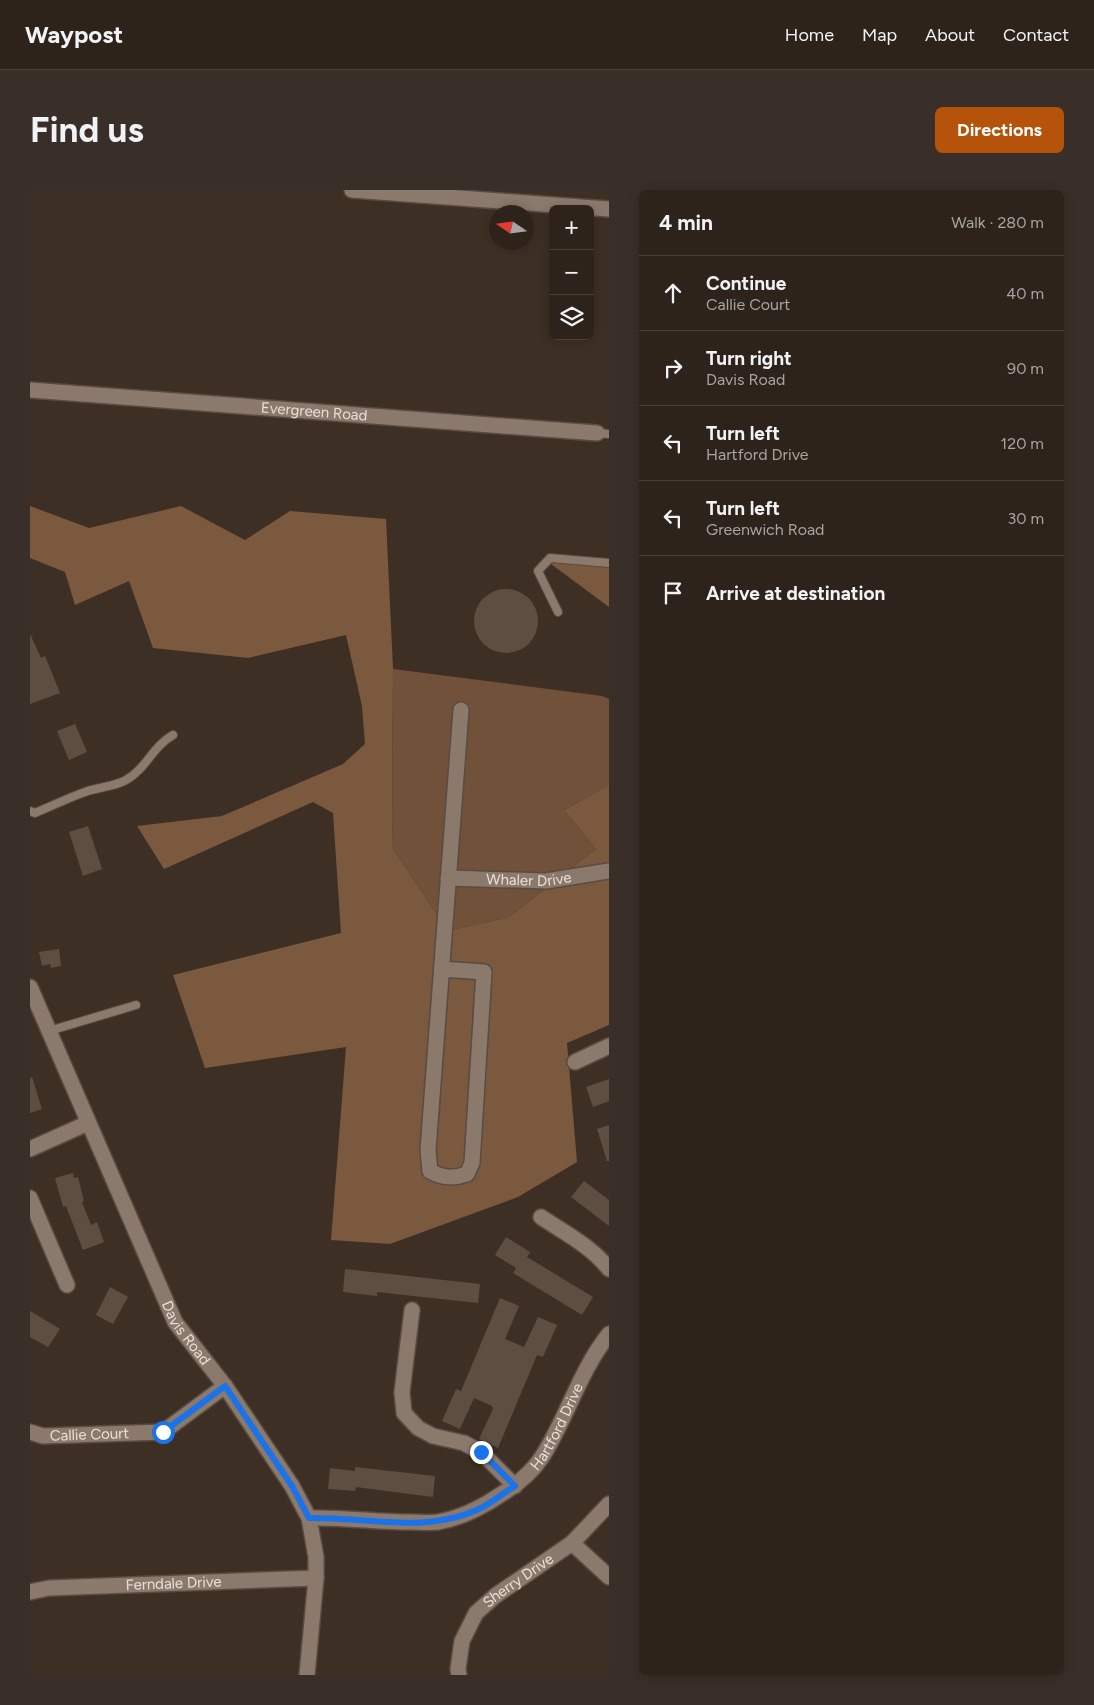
<!DOCTYPE html>
<meta charset="utf-8">
<style>
body{margin:0;font-family:Figtree,sans-serif;background:#3a2f28;color:#f1f3f6}
.controls{position:absolute;right:15px;top:15px;display:grid;overflow:hidden;border-radius:8px;box-shadow:0 2px 12px #0003}
.controls button{width:45px;height:45px;display:grid;place-items:center;padding:0;border:0;border-bottom:1px solid #49403a;background:#2e231b;color:#f1f3f6;font:25px sans-serif}
.compass{position:absolute;left:459px;top:15px;width:45px;height:45px;border-radius:50%;background:#2e231b;box-shadow:0 2px 12px #0003;rotate:283deg}
.stop{position:absolute;width:15px;height:15px;margin:-11px;border:4px solid #1a73e8;border-radius:50%;background:#fff}
.stop.end{background:#1a73e8;border-color:#fff;box-shadow:0 1px 5px #0008}
.list{margin:0;padding:0;list-style:none}
h2{display:flex;justify-content:space-between;align-items:center;height:65px;margin:0;padding:0 20px;font-size:21px}
h2 small{font-size:16px;font-weight:400;color:#a7a4a3}
.list li{display:grid;grid-template-columns:32px 1fr auto;gap:15px;align-items:center;box-sizing:border-box;height:75px;padding:0 20px;border-top:1px solid #49403a}
.list b{display:block;font-size:19px;white-space:nowrap}
.list p{margin:0;font-size:16px;white-space:nowrap;color:#a7a4a3}
.list em{font-size:16px;font-style:normal;color:#a7a4a3}
.icon{flex:none;width:28px;height:28px;fill:none;stroke:currentColor;stroke-width:2;stroke-linecap:round;stroke-linejoin:round}
.map{position:relative;flex:none;width:579px;height:1485px;overflow:hidden;border-radius:8px}
header{display:flex;align-items:center;gap:30px;box-sizing:border-box;height:70px;padding:0 25px;background:#2e231b;border-bottom:1px solid #49403a}
header strong{font-size:24px}
nav{display:flex;gap:28px;margin-inline-start:auto;font-size:18px}
.intro{display:flex;align-items:center;justify-content:space-between;box-sizing:border-box;height:120px;padding:0 30px}
h1{margin:0;font-size:35px}
.button{padding:12px 22px;border-radius:8px;background:#b45309;color:#fff;font-size:18px;font-weight:700}
main{display:flex;gap:30px;padding:0 30px}
aside{flex:1;background:#2e231b;border-radius:8px;box-shadow:0 2px 12px #0003}
.map>svg:first-child{display:block}
.green{fill:#715139}
.forest{fill:#7b593f}
.building{fill:#5e4e42}
.lines{fill:none;stroke-linecap:round;stroke-linejoin:round}
.lane-casing{stroke:#584b42;stroke-width:10}
.street-casing{stroke:#584b42;stroke-width:18}
.lane{stroke:#8b796c;stroke-width:8}
.street{stroke:#8b796c;stroke-width:15}
.route{stroke:#1a73e8;stroke-width:6}
.labels{text-anchor:middle;dominant-baseline:central;stroke-width:4.5;stroke-linejoin:round;paint-order:stroke}
.street-label{font-size:15px;fill:#eae0d9;stroke:#201914}
</style>
<header>
<strong>Waypost</strong>
<nav><a>Home</a><a>Map</a><a>About</a><a>Contact</a></nav>
</header>
<div class="intro"><h1>Find us</h1><a class="button">Directions</a></div>
<main>
<div class="map">
<svg width="579" height="1485" viewBox="0 0 579 1485">
<rect width="100%" height="100%" fill="#3e2f24"/>
<!-- green -->
<path class="green" d="M363,479L572,506L579,509V595L534,620L566,659L479,727L418,741L362,657Z"/>
<!-- forest -->
<g class="forest">
<path d="M0,316L59,338L151,316L215,350L260,321L356,329L363,479L362,657L418,741L479,727L566,659L534,620L579,595V835L537,853L547,972L488,1007L360,1054L301,1050L316,857L175,878L143,785L311,743L303,623L283,612L134,679L107,636L192,626L313,574L335,554L332,516L316,445L218,468L123,458L99,391L45,415L35,382L0,368Z"/>
<path d="M517,371L579,376V417Z"/>
</g>
<!-- building -->
<g class="building">
<circle cx="476" cy="431" r="32"/>
<path d="M0,444L11,468L15,466L30,503L0,514Z"/>
<path d="M45,534L57,562L39,570L27,541Z"/>
<path d="M58,636L72,679L53,686L39,642Z"/>
<path d="M29,759L31,776L21,778L20,774L12,776L9,762Z"/>
<path d="M2,887L12,919L0,923V888Z"/>
<path d="M579,889V911L563,917L556,897Z"/>
<path d="M579,935V971H577L567,939Z"/>
<path d="M43,983L44,988L48,987L54,1011L52,1012L61,1035L67,1032L74,1052L53,1060L36,1016L33,1017L25,988Z"/>
<path d="M554,991L579,1010V1036L541,1007Z"/>
<path d="M476,1047L500,1062L497,1067L563,1107L552,1125L483,1083L486,1078L465,1065Z"/>
<path d="M315,1079L450,1094L448,1113L347,1102V1106L313,1102Z"/>
<path d="M80,1097L98,1107L83,1134L66,1125Z"/>
<path d="M470,1108L489,1116L475,1149L494,1157L508,1127L527,1135L513,1167L507,1165L468,1258L449,1249L463,1219L462,1216L444,1208L430,1239L412,1231L426,1199L431,1201Z"/>
<path d="M0,1121L30,1139L18,1157L0,1147Z"/>
<path d="M325,1277L405,1286L403,1307L326,1297L325,1301L298,1299L300,1278L325,1281Z"/>
</g>
<g class="lines">
<defs>
<g id="lane">
<path d="M567,243L579,244"/>
<path d="M528,422L508,381L520,368L579,373"/>
<path d="M0,621L5,623C22,616 38,608 55,602C68,597 84,597 96,590C116,579 123,556 143,545"/>
<path d="M19,841L106,815"/>
</g>
<g id="street">
<path d="M322,0L579,19"/>
<path id="s1" d="M0,200L567,243"/>
<path id="s2" d="M418,688L516,691L579,681"/>
<path d="M412,779L454,782L442,973L437,984C423,989 412,988 400,981L398,960L431,520"/>
<path id="s3" d="M0,797L145,1132L195,1196L262,1296L279,1328L286,1367V1388L277,1485"/>
<path d="M545,872L579,856"/>
<path d="M0,959L58,933"/>
<path d="M0,1008L37,1095"/>
<path d="M511,1027C535,1043 561,1056 579,1079"/>
<path d="M382,1120L372,1202L374,1223L388,1238L403,1246L434,1253L451,1262L485,1296"/>
<path id="s4" d="M0,1242L13,1246L133,1242L195,1196"/>
<path id="s5" d="M279,1328C313,1327 347,1332 381,1332C390,1332 399,1333 408,1332C431,1328 451,1318 470,1305C485,1296 502,1282 512,1267C537,1228 549,1182 579,1144"/>
<path d="M542,1353L579,1387"/>
<path id="s6" d="M0,1402L19,1398L286,1388"/>
<path id="s7" d="M429,1485L428,1479L432,1451L446,1423L465,1406L542,1353L579,1314"/>
</g>
</defs>
<!-- lane casing -->
<use href="#lane" class="lane-casing"/>
<!-- street casing -->
<use href="#street" class="street-casing"/>
<!-- lane -->
<use href="#lane" class="lane"/>
<!-- street -->
<use href="#street" class="street"/>
</g>
<g class="lines">
<!-- route -->
<path class="route" d="M133,1242L195,1196L262,1296L279,1328C336,1327 396,1344 449,1319C462,1313 473,1303 485,1296L451,1262"/>
</g>
<g class="labels">
<!-- street labels -->
<g class="street-label">
<text stroke="none"><textPath href="#s1" startOffset="285">Evergreen Road</textPath></text>
<text stroke="none"><textPath href="#s2" startOffset="81">Whaler Drive</textPath></text>
<text stroke="none"><textPath href="#s3" startOffset="380">Davis Road</textPath></text>
<text stroke="none"><textPath href="#s5" startOffset="288">Hartford Drive</textPath></text>
<text stroke="none"><textPath href="#s4" startOffset="60">Callie Court</textPath></text>
<text stroke="none"><textPath href="#s7" startOffset="119">Sherry Drive</textPath></text>
<text stroke="none"><textPath href="#s6" startOffset="144">Ferndale Drive</textPath></text>
</g>
</g>
</svg>
<div class="controls">
<button>+</button>
<button>−</button>
<button><svg class="icon" aria-label="layers" viewBox="0 0 24 24"><path d="M12 4l9 5-9 5-9-5zM3 14l9 5 9-5"/></svg></button>
</div>
<svg class="compass" viewBox="-18 -18 36 36"><path d="M0-13l5 13h-10z" fill="#e53935"/><path d="M0 13l5-13h-10z" fill="#a7a4a3"/></svg>
<div class="stop" style="left:133px;top:1242px"></div>
<div class="stop end" style="left:451px;top:1262px"></div>
</div>
<aside>
<h2>4 min<small>Walk · 280 m</small></h2>
<ul class="list">
<li><svg class="icon" aria-label="ahead" viewBox="0 0 24 24"><path d="M12 20V5M6 11l6-6 6 6"/></svg><div><b>Continue</b><p>Callie Court</p></div><em>40 m</em></li>
<li><svg class="icon" aria-label="right" viewBox="0 0 24 24"><path d="M7 20v-9h11M14 6l5 5-5 5"/></svg><div><b>Turn right</b><p>Davis Road</p></div><em>90 m</em></li>
<li><svg class="icon" aria-label="left" viewBox="0 0 24 24"><path d="M17 20v-9H6M10 6l-5 5 5 5"/></svg><div><b>Turn left</b><p>Hartford Drive</p></div><em>120 m</em></li>
<li><svg class="icon" aria-label="left" viewBox="0 0 24 24"><path d="M17 20v-9H6M10 6l-5 5 5 5"/></svg><div><b>Turn left</b><p>Greenwich Road</p></div><em>30 m</em></li>
<li><svg class="icon" aria-label="arrive" viewBox="0 0 24 24"><path d="M6 21V4h12l-3 4 3 4H6"/></svg><div><b>Arrive at destination</b></div></li>
</ul>
</aside>
</main>
